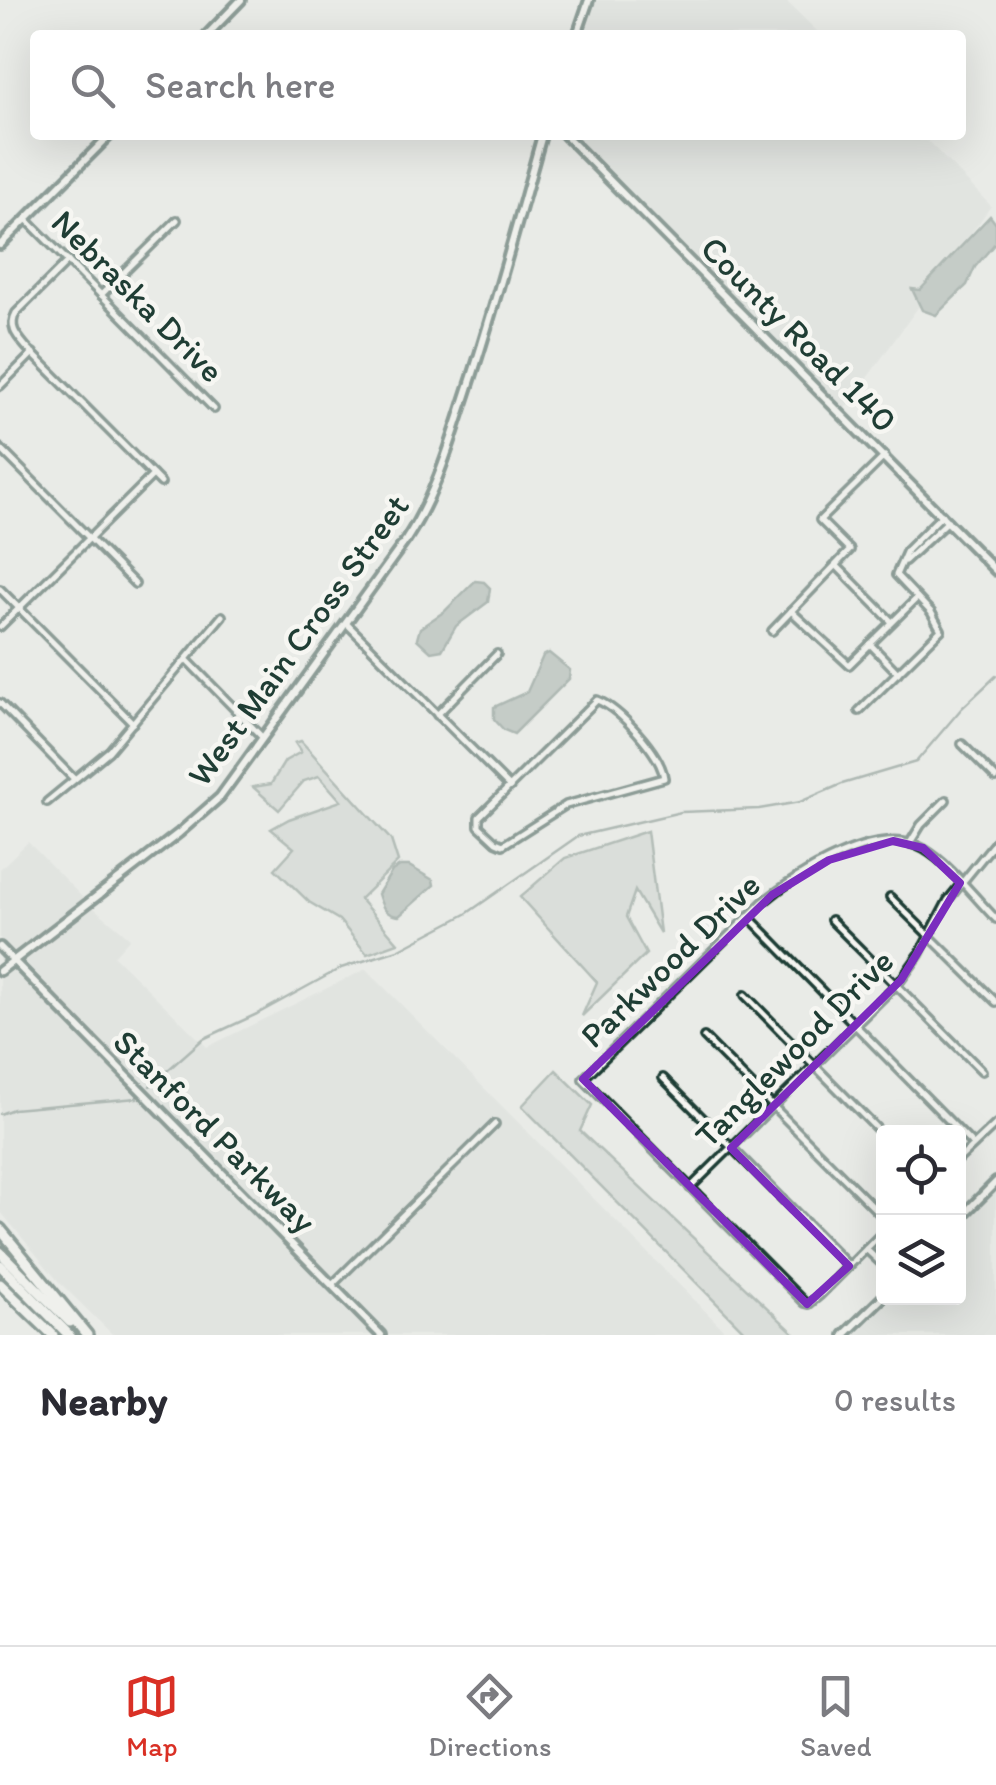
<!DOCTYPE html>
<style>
body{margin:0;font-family:Itim,sans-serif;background:#f7f7f7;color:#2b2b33}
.controls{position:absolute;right:30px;bottom:30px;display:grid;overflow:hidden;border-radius:10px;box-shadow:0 10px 40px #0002}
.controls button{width:90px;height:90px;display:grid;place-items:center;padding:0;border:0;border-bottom:2px solid #e1e1e2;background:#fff;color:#2b2b33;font:50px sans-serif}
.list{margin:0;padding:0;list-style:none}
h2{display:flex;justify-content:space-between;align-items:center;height:130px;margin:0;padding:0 40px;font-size:42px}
h2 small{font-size:32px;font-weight:400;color:#7c7c81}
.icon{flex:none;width:55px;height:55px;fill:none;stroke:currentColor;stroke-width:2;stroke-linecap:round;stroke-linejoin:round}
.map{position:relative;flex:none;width:996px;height:1335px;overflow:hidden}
.search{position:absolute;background:#fff;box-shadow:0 10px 40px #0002;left:30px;right:30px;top:30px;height:110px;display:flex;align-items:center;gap:25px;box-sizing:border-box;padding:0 35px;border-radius:10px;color:#7c7c81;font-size:38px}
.sheet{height:310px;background:#fff}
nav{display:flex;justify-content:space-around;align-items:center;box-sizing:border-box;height:140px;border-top:2px solid #e1e1e2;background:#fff;font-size:28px;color:#7c7c81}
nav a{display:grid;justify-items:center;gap:5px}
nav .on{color:#d93025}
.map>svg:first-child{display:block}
.built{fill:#d8dcd8}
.green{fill:#c7cec9;stroke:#73867e;stroke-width:2.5}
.water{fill:#99a6a0;stroke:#687c75;stroke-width:2.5}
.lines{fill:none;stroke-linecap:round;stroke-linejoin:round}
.stream{stroke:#687c75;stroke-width:2.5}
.street-casing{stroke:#1f3d34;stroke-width:12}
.secondary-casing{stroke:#1f3d34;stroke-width:14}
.highway-casing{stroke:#1f3d34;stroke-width:16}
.street{stroke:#f6f6f2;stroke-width:5}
.secondary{stroke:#f6f6f2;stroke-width:6}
.highway{stroke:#f6f6f2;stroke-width:9}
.marked{fill:none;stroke:#7b2cbf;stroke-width:8;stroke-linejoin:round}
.labels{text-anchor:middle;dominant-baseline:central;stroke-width:9;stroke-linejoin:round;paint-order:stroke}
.street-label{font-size:35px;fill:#1f3d34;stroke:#f6f6f2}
</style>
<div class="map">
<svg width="996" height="1335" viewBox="0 0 996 1335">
<rect width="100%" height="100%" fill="#e9ebe7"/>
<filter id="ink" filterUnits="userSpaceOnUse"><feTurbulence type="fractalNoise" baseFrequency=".01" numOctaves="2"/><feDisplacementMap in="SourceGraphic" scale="20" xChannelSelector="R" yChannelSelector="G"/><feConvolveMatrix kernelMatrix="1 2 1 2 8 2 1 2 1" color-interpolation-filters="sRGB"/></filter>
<g filter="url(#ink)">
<!-- built -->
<g class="built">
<path d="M589,0H785L821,35H577Z"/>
<path d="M565,135H922L991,206L842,413Z"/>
<path d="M28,842L89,904L130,938L114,956L207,1047L366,969L729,1335H113L59,1282L0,1211V869Z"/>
<path d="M996,1181V1335H843L884,1298H958L959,1219Z"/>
</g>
<!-- green -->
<g class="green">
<path d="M301,741L391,840L398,862L360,899L398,943L367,954L339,920L309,902L275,869L294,848L271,829L289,819L341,801L319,776L304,781L279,810L253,787L271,784L285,761L301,752L295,743Z"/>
<path d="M647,831L660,933L635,891L626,917L646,954L582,1016L597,982L520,897L565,858Z"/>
<path d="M556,1070L592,1105L580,1131L796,1335H748L522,1106Z"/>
</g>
<!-- water -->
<g class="water">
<path d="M990,216L996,224V242L975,267L967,285L936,315L922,310L912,289L920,290Z"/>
<path d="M475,581L484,582L490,588L488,602L456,626L442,650L431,652L417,639L420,628L445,611Z"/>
<path d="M549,653L570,670L569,679L514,734L504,730L494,719V707L527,692L543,656Z"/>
<path d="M400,866H409L433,880L434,885L399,916C385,915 382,907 378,894L392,871Z"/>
</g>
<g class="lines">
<!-- stream -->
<g class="stream">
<path d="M150,1086L203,1039L257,1014L341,968L398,950L466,914L578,836L681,812L759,809L800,802L842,784L916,762L962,708L996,676"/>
<path d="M0,1114L13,1109L137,1098"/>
</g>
<defs>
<g id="street">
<path d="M26,219L214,409"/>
<path d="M68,261L16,313C8,328 18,337 27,348L161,483"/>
<path d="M101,295L177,220"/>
<path d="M0,386L33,353"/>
<path d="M0,448L135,584"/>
<path d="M905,561L948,521"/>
<path d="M836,565L892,622"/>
<path d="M0,589L133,723"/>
<path d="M791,611L849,665L917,598"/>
<path d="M347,624L510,787"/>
<path d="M0,627L153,475"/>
<path d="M772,631L850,550L820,520L885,456"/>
<path d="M870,644L898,673"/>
<path d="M186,659L262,737"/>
<path d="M597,700C620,709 661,754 664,778L566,805L503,845L496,842L479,826V817Z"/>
<path d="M0,703L74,779"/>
<path d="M859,711L941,630L931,612L896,575L907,550L942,515"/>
<path d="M437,715L497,654"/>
<path d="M962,744L996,778"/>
<path d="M47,802L109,751L222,616"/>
<path d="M910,843L921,825L946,800"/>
<path d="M890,897L996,1002"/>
<path d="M748,916L973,1145"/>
<path d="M831,920L982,1071"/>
<path d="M745,995L884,1136"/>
<path d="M704,1037L884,1218"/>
<path d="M663,1078L849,1266"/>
<path d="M958,1160L996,1124"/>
<path d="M690,1188L901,980L919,955L948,900L996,841"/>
<path d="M884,1231L820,1295L809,1304L805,1303L583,1079L762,903C796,875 879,822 924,849C951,865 974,897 996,919"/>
<path d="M866,1249L884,1266"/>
<path d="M332,1285L495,1124"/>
</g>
<g id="secondary">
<path d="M207,35L241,0"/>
<path d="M577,35L589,0"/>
<path d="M565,135L996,571"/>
<path d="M0,245L110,135"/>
<path d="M0,947L381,1335"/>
<path d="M0,971L179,833L220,797L406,540C436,494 450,444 467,392C495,307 518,221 542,135"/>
<path d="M958,1220L996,1182"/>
<path d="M844,1335L884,1296"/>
</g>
<g id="highway">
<path d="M0,1229L87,1335"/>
<path d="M0,1252L70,1322"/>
<path d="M0,1265L69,1335"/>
<path d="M0,1284L53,1335"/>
</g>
</defs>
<!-- street casing -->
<use href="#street" class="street-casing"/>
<!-- secondary casing -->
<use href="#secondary" class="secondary-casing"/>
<!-- highway casing -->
<use href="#highway" class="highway-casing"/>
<!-- street -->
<use href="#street" class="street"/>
<!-- secondary -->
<use href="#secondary" class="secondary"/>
<!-- highway -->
<use href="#highway" class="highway"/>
</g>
</g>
<!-- marked area -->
<path d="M0 0H996V1335H0ZM893,841L923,848L960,883L901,980L731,1148L849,1266L807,1304L583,1079L772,895L829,860Z" fill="#e9ebe7" fill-opacity=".55" fill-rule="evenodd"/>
<path class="marked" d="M893,841L923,848L960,883L901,980L731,1148L849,1266L807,1304L583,1079L772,895L829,860Z"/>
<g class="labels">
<!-- street labels -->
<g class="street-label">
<text transform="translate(138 296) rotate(45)">Nebraska Drive</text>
<text transform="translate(799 334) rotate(45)">County Road 140</text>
<text transform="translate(298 640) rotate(-54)">West Main Cross Street</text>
<text transform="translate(670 960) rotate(-44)">Parkwood Drive</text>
<text transform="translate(794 1048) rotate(-45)">Tanglewood Drive</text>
<text transform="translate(215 1131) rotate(45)">Stanford Parkway</text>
</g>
</g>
</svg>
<div class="controls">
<button><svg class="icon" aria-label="locate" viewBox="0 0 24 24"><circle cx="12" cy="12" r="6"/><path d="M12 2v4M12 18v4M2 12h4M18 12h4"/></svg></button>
<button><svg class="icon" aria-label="layers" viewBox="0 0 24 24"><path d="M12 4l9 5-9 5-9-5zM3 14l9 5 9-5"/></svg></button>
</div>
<div class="search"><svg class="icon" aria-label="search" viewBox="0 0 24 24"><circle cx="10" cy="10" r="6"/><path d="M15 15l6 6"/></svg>Search here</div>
</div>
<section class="sheet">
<h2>Nearby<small>0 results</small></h2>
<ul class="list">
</ul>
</section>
<nav>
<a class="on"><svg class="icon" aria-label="map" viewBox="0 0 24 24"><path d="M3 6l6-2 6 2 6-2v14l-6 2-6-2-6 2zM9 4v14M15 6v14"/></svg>Map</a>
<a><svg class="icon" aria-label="directions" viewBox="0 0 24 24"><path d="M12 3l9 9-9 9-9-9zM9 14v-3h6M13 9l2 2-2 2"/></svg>Directions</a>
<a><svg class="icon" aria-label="saved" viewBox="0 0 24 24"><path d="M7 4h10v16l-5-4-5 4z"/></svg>Saved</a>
</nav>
